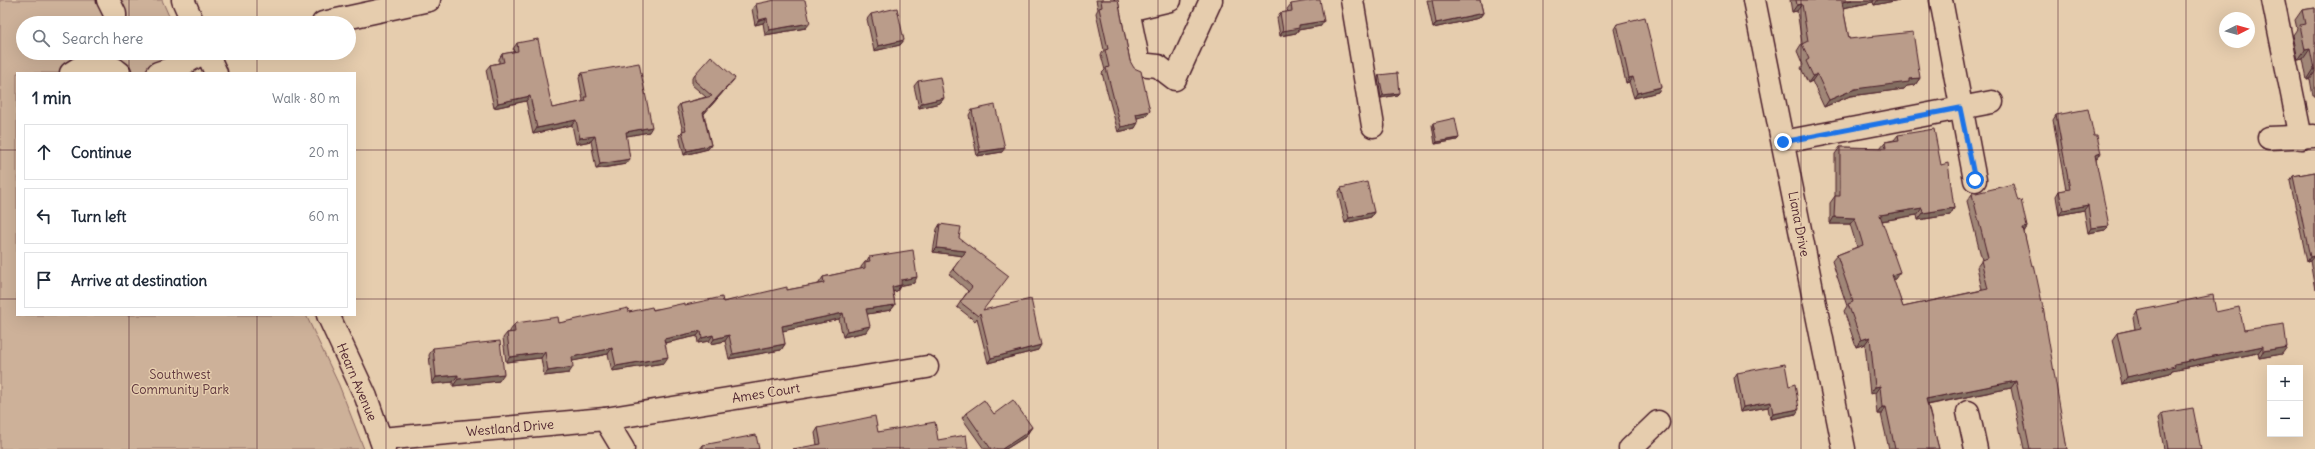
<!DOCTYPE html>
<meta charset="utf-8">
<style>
body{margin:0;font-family:Delius,sans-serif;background:#f2f2f3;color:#1f2937}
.controls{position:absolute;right:12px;bottom:12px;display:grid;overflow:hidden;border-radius:0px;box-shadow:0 4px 16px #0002}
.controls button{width:36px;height:36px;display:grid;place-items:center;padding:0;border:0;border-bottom:1px solid #e0e1e3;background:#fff;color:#1f2937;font:20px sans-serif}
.compass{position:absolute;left:2219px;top:12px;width:36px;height:36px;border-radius:50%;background:#fff;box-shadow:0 4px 16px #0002;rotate:84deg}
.stop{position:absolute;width:12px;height:12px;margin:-9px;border:3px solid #1a73e8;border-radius:50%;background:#fff}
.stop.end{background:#1a73e8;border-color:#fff;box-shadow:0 1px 4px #0008}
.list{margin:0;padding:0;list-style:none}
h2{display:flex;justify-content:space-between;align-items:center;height:52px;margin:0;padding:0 16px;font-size:17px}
h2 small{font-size:13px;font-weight:400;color:#747a83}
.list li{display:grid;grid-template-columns:26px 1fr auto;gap:12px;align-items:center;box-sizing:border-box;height:56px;margin:0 8px 8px;padding:0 8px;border:1px solid #e0e1e3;border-radius:0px}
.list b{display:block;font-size:15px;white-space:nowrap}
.list em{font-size:13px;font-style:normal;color:#747a83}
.icon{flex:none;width:22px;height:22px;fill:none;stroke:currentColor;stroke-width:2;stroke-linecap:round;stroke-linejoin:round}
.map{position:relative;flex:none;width:2315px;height:449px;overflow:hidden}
.search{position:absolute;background:#fff;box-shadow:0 4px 16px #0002;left:16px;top:16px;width:340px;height:44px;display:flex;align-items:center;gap:10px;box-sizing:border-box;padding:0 14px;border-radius:22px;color:#747a83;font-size:15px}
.panel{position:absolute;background:#fff;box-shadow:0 4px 16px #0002;left:16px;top:72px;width:340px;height:244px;border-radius:0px}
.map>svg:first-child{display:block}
.green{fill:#cdb199;stroke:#8c6862}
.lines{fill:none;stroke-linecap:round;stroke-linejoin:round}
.minor-casing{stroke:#4a1f2b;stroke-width:25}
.major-casing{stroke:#4a1f2b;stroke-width:25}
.minor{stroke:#e6cdae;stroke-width:22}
.major{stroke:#e6cdae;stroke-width:22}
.wall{fill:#a08677;stroke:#4a1f2b}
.shaded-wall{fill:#826d61;stroke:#4a1f2b}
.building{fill:#ba9c8a;stroke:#4a1f2b}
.route{stroke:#1a73e8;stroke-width:5}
.grid{fill:none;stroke:#4a1f2b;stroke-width:1;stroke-opacity:0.55}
.labels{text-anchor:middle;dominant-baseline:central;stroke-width:3;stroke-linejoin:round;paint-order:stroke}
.street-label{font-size:13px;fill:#4a1f2b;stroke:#e6cdae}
.park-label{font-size:13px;fill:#5e353c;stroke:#e6cdae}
</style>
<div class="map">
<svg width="2315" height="449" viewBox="0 0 2315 449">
<rect width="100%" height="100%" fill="#e6cdae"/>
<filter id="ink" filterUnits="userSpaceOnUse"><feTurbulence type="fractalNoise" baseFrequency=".025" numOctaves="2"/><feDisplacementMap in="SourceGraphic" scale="8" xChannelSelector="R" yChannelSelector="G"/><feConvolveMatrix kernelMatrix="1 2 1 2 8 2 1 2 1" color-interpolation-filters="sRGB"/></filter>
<g filter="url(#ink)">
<!-- green -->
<path class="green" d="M0,0H162L172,23H23V53H186L195,73H17V315H306L339,385L364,449H0Z"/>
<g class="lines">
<defs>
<g id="minor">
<path d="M108,0L115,14V23"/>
<path d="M1126,0L1139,64L1158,66L1175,79L1211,0"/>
<path d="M1352,0L1373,126"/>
<path d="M1754,0L1844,449"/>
<path d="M1941,0L1975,180"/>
<path d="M2273,0L2301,138"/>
<path d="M1128,10L1170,0"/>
<path d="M323,23L429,0"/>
<path d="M71,73C86,62 106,60 120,73"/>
<path d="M158,73L182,65L202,53"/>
<path d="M2269,138L2314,136"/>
<path d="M1783,142L1992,102"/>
<path d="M1968,412L1976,449"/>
<path d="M605,419L623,449"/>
<path d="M381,439L605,419L927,367"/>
<path d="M1630,449L1658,422"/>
</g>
<g id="major">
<path d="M183,0L193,23"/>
<path d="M207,53L216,73"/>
<path d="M328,315L366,397L384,449"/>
</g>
</defs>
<!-- minor casing -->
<use href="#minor" class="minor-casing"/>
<!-- major casing -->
<use href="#major" class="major-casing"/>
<!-- minor -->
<use href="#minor" class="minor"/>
<!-- major -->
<use href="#major" class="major"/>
</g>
<!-- wall -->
<g class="wall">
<path d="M1096,0H1118L1130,61L1146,116L1137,118L1135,128L1118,132L1102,73L1105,70L1101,55L1104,50L1096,13L1098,9Z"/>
<path d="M1427,0H1480L1483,13L1479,18L1433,28Z"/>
<path d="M1790,0H1899L1874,5L1873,2L1843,8L1849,39L1920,78L1915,85L1907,86L1904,89L1850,96L1824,107L1812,81L1808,83L1801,68L1803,65L1797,51L1802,43L1797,11L1792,12Z"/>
<path d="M756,4L806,28L765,35L763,23L755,25L752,9Z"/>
<path d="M1291,4L1321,26L1298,30L1296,33L1280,36L1277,18L1280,13L1288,12L1287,9Z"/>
<path d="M2315,8V96H2313L2310,79L2307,80L2303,59L2298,60L2293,35L2297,29L2295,20L2302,10Z"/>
<path d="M871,14L904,40L900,45L874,51L867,19Z"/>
<path d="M1617,24L1661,87L1658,92L1634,98L1629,82L1626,83L1614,29Z"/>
<path d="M517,43L552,108L582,102L583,100L579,78L582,73L649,132L626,136V164L596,169L591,141L576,144L572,125L533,134L526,101L494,108L486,70L490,65L499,63V59L502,54L514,52L513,49Z"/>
<path d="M695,74L735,78L704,114L711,145L708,149L684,155L679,135L683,131L677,108L680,104L706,97L692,85V78Z"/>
<path d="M1379,75L1397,95L1381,98L1378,78Z"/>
<path d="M918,81L944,98L940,103L919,108L914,86Z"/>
<path d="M972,110L1002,152L977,156L969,115Z"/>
<path d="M2056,115L2094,136L2098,158L2096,159L2105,230L2088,233L2084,210L2059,215L2056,196L2059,191L2066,190L2053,120Z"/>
<path d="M1433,123L1457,140L1435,144L1432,125Z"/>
<path d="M1898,135L1941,165L1954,208L1950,215L1918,220L1917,215L1882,221L1895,279H1893L1903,307L1982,290L1977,267L1982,260L1967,201L1972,194L2018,201L2027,227L2024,232L2067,449H2024L2011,388L1928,405L1939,449H1889L1881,414H1877L1875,393L1870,394L1865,344L1856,347L1844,311L1847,306L1832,261L1837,255L1857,247L1850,224H1830V203L1835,196V154L1840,147L1880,148L1885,142L1894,140Z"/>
<path d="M2315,172V290L2310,261L2307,262L2290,181L2293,176Z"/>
<path d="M1341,188L1374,212L1371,217L1345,223L1338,193Z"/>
<path d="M940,224L959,238L983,310L1038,350L988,363L977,318L975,321L957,307L968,291L949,274L963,256L933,252L937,229Z"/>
<path d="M869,257L914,283L901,285L897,291L893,292L895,305L891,310L867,314L866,332L843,337L839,319L782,331L785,344L781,350L729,359L725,341L711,344L709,341L698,343L697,336L665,343L664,363L612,371L608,354L572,361L569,373L544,376L541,358L506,362L503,338L507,333L510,332V331L514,325L559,323L629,312L723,302L819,284V283L823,277L861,269V267L865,262H866Z"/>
<path d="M2137,311L2216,312L2244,330L2282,354L2259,358L2258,353L2172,370L2170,373L2122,384L2112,340L2117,333L2135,329L2133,318Z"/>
<path d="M433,348L499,381L453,386V382L432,384L429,355Z"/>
<path d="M1737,373L1789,386L1796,414L1770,419L1768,407L1740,412L1734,378Z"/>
<path d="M966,413L994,414L1032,427L1025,437L1006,449H984L962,418Z"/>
<path d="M2162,413L2201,449H2164L2158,418Z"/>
<path d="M818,428L878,432L938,440L817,445L815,433Z"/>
<path d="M703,445L759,449H700Z"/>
</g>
<!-- shaded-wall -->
<g class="shaded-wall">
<path d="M1852,0H1874L1873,2L1837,9L1842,2Z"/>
<path d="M1878,0H1899L1874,5Z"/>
<path d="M1802,4L1797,11L1792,12L1797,5Z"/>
<path d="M1483,13L1479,18L1433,28L1436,23Z"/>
<path d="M767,18L763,23L755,25L759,20Z"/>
<path d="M1324,21L1321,26L1298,30L1296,33L1280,36L1283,31L1299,25Z"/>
<path d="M810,23L806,28L765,35L769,30Z"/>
<path d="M904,40L900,45L874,51L878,46Z"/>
<path d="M2310,49L2303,59L2298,60L2305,50Z"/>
<path d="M2314,69H2315V72L2310,79L2307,80Z"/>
<path d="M1817,74L1812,81L1808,83L1813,76Z"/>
<path d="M1633,77L1629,82L1626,83L1629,78Z"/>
<path d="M735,78L732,82L701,117L703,113Z"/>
<path d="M1920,78L1915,85L1907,86L1904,89L1850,96L1824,107L1829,100L1855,89L1909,79Z"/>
<path d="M1661,87L1658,92L1634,98L1637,93Z"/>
<path d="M1399,93L1397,95L1381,98L1383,95Z"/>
<path d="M530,96L526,101L494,108L498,103Z"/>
<path d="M944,98L940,103L919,108L922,103Z"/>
<path d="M1150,111L1146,116L1133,119L1136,114Z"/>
<path d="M576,120L572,125L533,134L537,128Z"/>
<path d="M1138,123L1135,128L1118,132L1121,127Z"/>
<path d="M652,127L649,132L622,137L626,132Z"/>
<path d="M595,136L591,141L576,144L580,138Z"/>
<path d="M1459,138L1457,140L1435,144L1437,142Z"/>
<path d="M711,145L708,149L684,155L687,151Z"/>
<path d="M1005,148L1002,152L977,156L980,152Z"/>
<path d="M2101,153L2098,158L2092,159L2095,155Z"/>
<path d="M630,159L626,164L596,169L600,164Z"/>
<path d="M2088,205L2084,210L2059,215L2063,210Z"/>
<path d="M1922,208L1917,215L1875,222L1880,215Z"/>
<path d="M1954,208L1950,215L1918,220L1923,213Z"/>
<path d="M1374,212L1371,217L1345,223L1349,218Z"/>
<path d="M1834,217L1855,218L1850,224H1830Z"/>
<path d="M2109,226L2105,230L2088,233L2091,228Z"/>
<path d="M2027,227L2023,233V228Z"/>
<path d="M937,248L966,251L963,256L933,252Z"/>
<path d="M2314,256L2310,261L2307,262L2310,257Z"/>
<path d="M1900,272L1895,279L1887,282L1892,275Z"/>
<path d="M917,277L914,283L897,286L901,280Z"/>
<path d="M901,285L897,291L888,292L892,287Z"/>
<path d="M895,305L891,310L862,315L866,309Z"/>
<path d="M843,313L839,319L778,332L782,326Z"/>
<path d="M870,326L866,332L843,337L847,331Z"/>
<path d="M701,331L697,336L660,344L664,339Z"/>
<path d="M713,335L709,341L698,343L702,338Z"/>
<path d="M729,335L725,341L711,344L714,339Z"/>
<path d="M1870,337L1865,344L1856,347L1861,340Z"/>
<path d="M785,344L781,350L729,359L733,354Z"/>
<path d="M1041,345L1038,350L988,363L991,358Z"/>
<path d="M2263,346L2258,353L2172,370L2170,373L2122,384L2127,377L2174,364Z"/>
<path d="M2287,347L2282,354L2259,358L2263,351Z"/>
<path d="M612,348L608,354L568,362L572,357Z"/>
<path d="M545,352L541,358L506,362L510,357Z"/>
<path d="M668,357L664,363L612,371L616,366Z"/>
<path d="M573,367L569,373L544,376L548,371Z"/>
<path d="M504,374L499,381L453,386L458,379Z"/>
<path d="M458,375L453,382L432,384L436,377Z"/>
<path d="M2016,381L2011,388L1921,406L1926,399Z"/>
<path d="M1880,386L1875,393L1870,394L1875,387Z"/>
<path d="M1771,402L1768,407L1740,412L1743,407Z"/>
<path d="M1882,407H1886L1881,414H1877Z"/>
<path d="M1799,409L1796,414L1770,419L1773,414Z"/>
<path d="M1032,427L1025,437L1006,449H1002Z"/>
</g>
<!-- building -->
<g class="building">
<path d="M775,0H805L810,23L769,30L767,18L759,20L756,4Z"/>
<path d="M1101,0H1118L1130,61L1134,68L1141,71L1150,111L1136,114L1138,123L1121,127L1106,68L1109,67L1105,50L1108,49L1099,8L1102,7Z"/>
<path d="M1314,0H1320L1324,21L1299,25V28L1283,31L1280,13L1292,11L1291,4Z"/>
<path d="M1432,0H1480L1483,13L1436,23Z"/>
<path d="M1796,0H1852L1842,2L1849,39L1913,32L1920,78L1909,79V82L1855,89L1829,100L1817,74L1813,76L1806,61L1809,59L1802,44L1808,41L1802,4L1797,5Z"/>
<path d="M897,8L904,40L878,46L871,14Z"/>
<path d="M2315,8V69H2314L2310,49L2305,50L2300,25L2305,24L2302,10Z"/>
<path d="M1645,17L1661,87L1637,93L1633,77L1629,78L1617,24Z"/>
<path d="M538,39L552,108L586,101L585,97H587L582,73L639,63L652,127L626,132L630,159L600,164L595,136L580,138L576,120L537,128L530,96L498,103L490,65L504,62L502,54L518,51L517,43Z"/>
<path d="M711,56L735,78L703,113L711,145L687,151L682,131L686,130L680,104L712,96L695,81V74Z"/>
<path d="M1397,73L1399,93L1383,95L1379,75Z"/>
<path d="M940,77L944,98L922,103L918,81Z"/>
<path d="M995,105L1005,148L980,152L972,110Z"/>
<path d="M2088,109L2094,136H2097L2101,153L2095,155L2109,226L2091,228L2088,205L2063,210L2059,191L2070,189L2056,115Z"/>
<path d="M1455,118L1459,138L1437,142L1433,123Z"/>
<path d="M1934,129L1941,165L1948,163L1954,208L1923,213L1922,208L1880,215L1900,272L1892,275L1903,307L1988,289L1981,260L1988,258L1972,194L2013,184L2018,201L2021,200L2027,227L2023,228L2032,266L2034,265L2043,307L2067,449H2030L2016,381L1926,399L1939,449H1895L1886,407H1882L1880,386L1875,387L1870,337L1861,340L1848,304L1853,302L1837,255L1863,245L1855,218L1834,217L1835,196H1840V147L1886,148L1885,142L1899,140L1898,135Z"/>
<path d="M2315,172V264L2314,256L2310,257L2293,176Z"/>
<path d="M1367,182L1374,212L1349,218L1341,188Z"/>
<path d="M940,224L961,227L959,238L1009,276L983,310L1031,299L1041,345L991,358L980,313L978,316L960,302L972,287L953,269L966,251L937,248Z"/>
<path d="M913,250L917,277L901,280V285L892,287L895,305L866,309L870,326L847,331L843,313L782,326L785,344L733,354L729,335L714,339L713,335L702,338L701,331L664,339L668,357L616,366L612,348L572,357L573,367L548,371L545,352L510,357L507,333L515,332L514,325L516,323L558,317L559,323L628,308L629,312L652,307L653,310L685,303V305L722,297L723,302L787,287V290L824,283L823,277L865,268V262L870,261L869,257Z"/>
<path d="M2213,295L2216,312L2239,307L2244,330L2284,324L2287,347L2263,351V346L2174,364L2175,366L2127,377L2117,333L2141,328L2137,311Z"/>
<path d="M500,341L504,374L458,379V375L436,377L433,348Z"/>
<path d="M1785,364L1789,386L1795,384L1799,409L1773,414L1771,402L1743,407L1737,373Z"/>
<path d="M984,400L994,414L1013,400L1032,427L1027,431L1028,432L1002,449H991L966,413Z"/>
<path d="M2193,408L2201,449H2168L2162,413Z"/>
<path d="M875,416L878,432L935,422L938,440L966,435L968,449H793L821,444L818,428Z"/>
<path d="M756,435L759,449H702H703V445Z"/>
</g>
</g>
<g class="lines" filter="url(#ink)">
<!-- route -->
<path class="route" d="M1783,142L1960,108L1975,180"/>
</g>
<!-- grid -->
<path class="grid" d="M129,0V23M257,0V23M386,0V449M514,0V449M643,0V449M772,0V449M900,0V449M1029,0V449M1158,0V449M1286,0V449M1415,0V449M1543,0V449M1672,0V449M1801,0V449M1929,0V449M2058,0V449M2186,0V449M129,53V73M257,53V73M0,150H17M355,150H2315M0,299H17M355,299H2315M129,315V449M257,315V449"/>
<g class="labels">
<!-- street labels -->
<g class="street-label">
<text transform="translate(1799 224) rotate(79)">Liana Drive</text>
<text transform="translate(357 382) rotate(67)">Hearn Avenue</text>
<text transform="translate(766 393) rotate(-9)">Ames Court</text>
<text transform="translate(510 428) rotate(-5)">Westland Drive</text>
</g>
<!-- park labels -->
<g class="park-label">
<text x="180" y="374">Southwest<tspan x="180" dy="15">Community Park</tspan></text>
</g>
</g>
</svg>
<div class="controls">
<button>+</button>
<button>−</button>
</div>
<svg class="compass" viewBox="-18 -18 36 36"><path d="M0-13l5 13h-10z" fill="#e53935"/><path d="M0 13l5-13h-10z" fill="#747a83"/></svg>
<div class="stop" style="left:1975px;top:180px"></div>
<div class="stop end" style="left:1783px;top:142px"></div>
<div class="search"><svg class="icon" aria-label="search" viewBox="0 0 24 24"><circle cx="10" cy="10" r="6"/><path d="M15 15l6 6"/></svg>Search here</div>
<section class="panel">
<h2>1 min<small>Walk · 80 m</small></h2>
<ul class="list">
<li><svg class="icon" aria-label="ahead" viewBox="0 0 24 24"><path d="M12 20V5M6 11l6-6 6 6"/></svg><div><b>Continue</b></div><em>20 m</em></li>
<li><svg class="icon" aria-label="left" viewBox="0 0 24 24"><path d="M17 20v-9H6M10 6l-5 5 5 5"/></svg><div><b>Turn left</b></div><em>60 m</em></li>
<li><svg class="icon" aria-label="arrive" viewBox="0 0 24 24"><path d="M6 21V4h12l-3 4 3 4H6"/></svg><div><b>Arrive at destination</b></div></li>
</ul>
</section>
</div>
